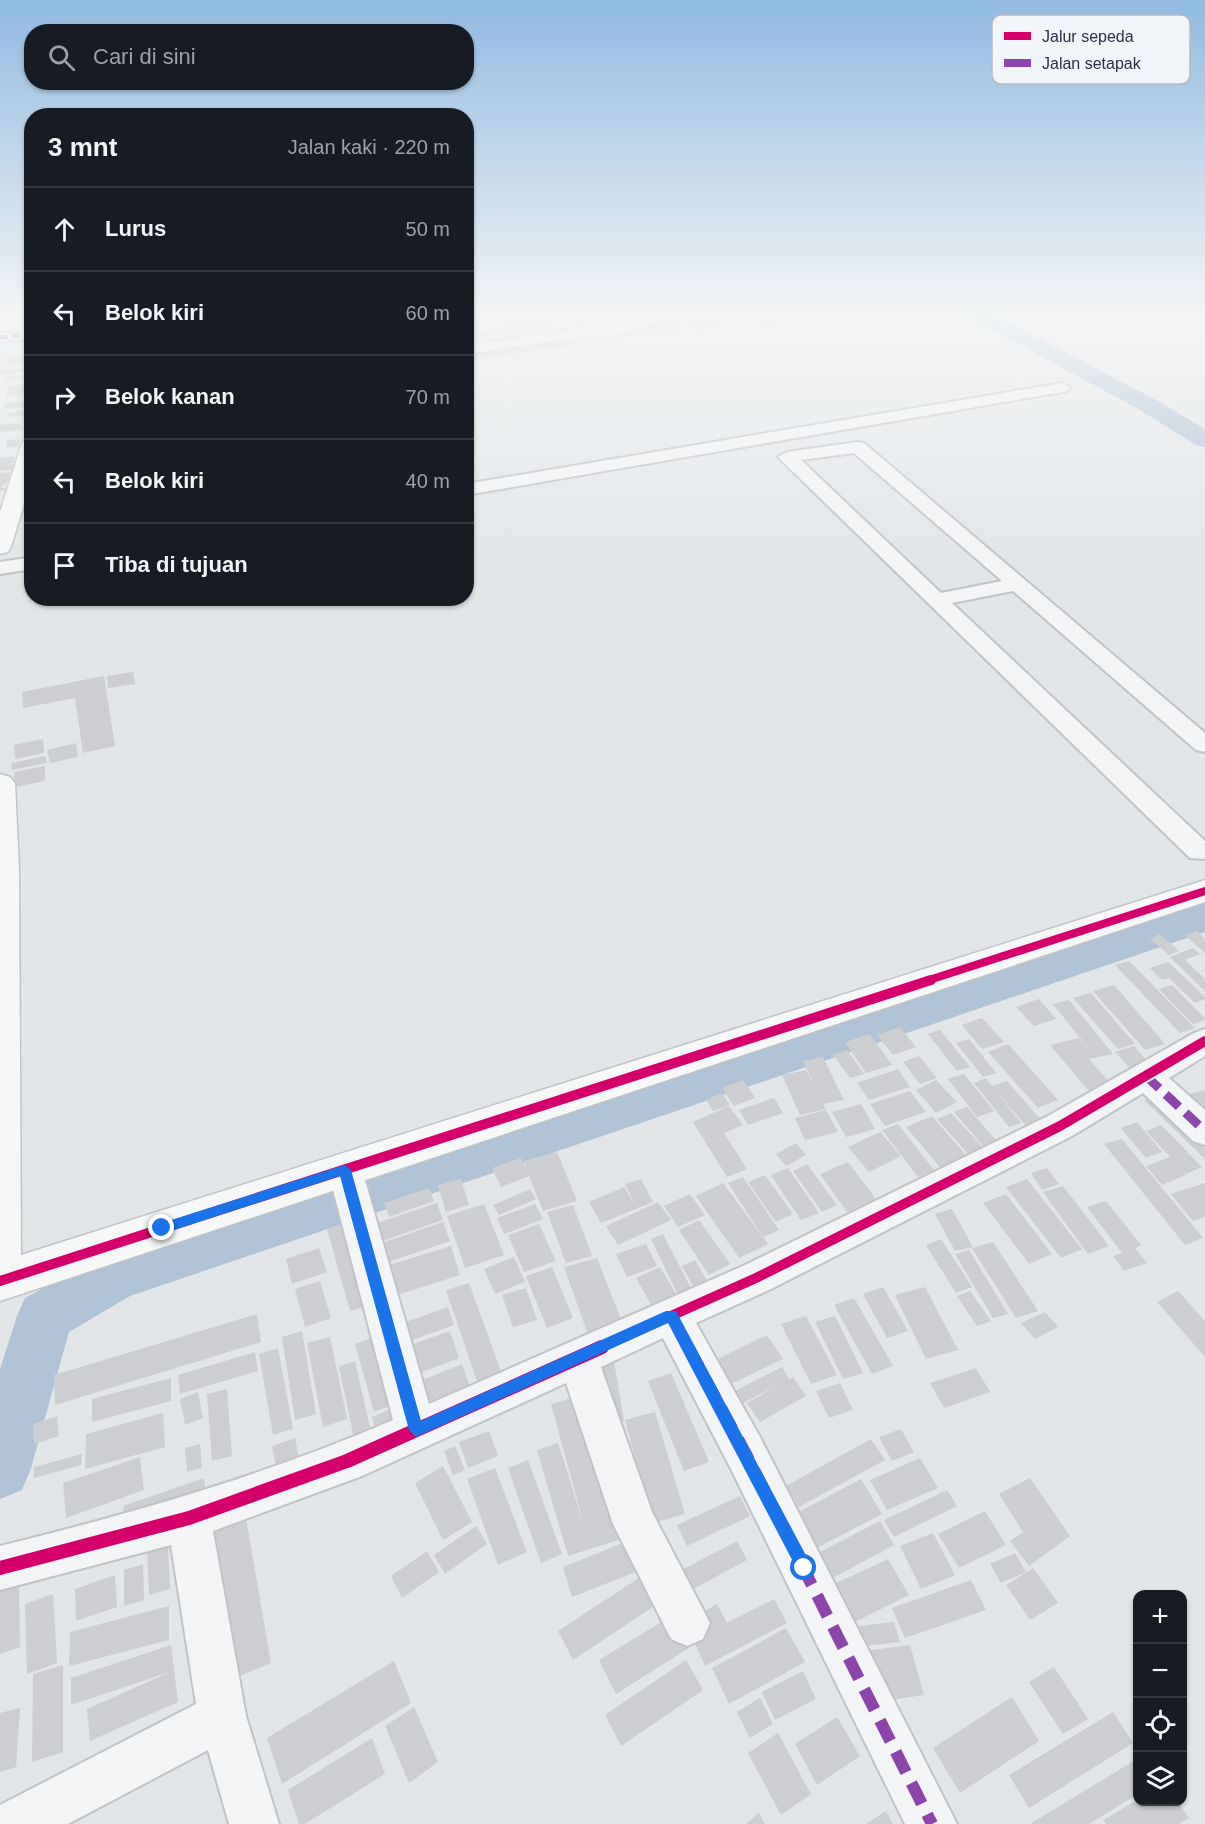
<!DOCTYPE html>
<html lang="id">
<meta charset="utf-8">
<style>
body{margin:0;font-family:Arial,sans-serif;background:#20242c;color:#f1f3f6}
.controls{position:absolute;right:18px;bottom:18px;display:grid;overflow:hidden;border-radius:12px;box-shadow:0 2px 4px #0004}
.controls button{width:54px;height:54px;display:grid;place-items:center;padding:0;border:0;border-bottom:2px solid #363941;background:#171b24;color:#f1f3f6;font:30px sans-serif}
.stop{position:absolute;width:18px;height:18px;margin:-14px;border:4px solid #1a73e8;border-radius:50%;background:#fff}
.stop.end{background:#1a73e8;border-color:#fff;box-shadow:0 2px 6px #0008}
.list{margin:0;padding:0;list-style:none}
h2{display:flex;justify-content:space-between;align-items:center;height:78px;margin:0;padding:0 24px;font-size:26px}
h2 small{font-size:20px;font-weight:400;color:#9ea1a6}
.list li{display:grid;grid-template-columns:39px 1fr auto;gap:18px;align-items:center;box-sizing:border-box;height:84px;padding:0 24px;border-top:2px solid #363941}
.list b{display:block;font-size:22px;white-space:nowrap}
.list em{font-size:20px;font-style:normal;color:#9ea1a6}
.icon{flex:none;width:33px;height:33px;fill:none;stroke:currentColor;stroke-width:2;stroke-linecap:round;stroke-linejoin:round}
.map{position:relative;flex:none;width:1205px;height:1824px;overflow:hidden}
.search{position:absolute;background:#171b24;box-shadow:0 2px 4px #0004;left:24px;top:24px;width:450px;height:66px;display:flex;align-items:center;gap:15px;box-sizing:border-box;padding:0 21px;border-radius:24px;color:#9ea1a6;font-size:22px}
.panel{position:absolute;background:#171b24;box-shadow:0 2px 4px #0004;left:24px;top:108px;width:450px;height:498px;border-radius:24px}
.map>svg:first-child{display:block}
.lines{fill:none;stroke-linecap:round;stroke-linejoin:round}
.river{fill:#afc2d6;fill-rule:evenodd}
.building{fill:#ccced1}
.street-casing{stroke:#c1c4c7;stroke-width:4}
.secondary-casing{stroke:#c1c4c7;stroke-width:3}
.street{fill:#f3f4f5;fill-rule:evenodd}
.secondary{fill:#f6f7f7;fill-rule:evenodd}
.quiet-far2{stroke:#8e44ad;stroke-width:4.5;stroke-dasharray:8 4.5;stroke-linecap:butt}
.quiet-far1{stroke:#8e44ad;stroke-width:9;stroke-dasharray:18 9;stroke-linecap:butt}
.quiet{stroke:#8e44ad;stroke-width:12;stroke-dasharray:23 12;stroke-linecap:butt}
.cycleway-far2-casing{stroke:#f1f4f8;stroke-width:12}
.cycleway-far1-casing{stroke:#f1f4f8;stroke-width:14}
.cycleway-casing{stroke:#f1f4f8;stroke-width:18}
.cycleway-far2{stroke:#d6006c;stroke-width:8}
.cycleway-far1{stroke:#d6006c;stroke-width:10}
.cycleway{stroke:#d6006c;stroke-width:14}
.route{fill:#1a73e8}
.key{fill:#f1f4f8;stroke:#b5bac2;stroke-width:1.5}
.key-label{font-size:16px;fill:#283244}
</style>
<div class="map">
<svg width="1205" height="1824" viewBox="0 0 1205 1824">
<rect width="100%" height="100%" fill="#e3e6e9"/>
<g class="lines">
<!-- river -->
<g class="river">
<path d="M964,312H989L1156,400L1205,429V447L1196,445L1140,410L967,316Z"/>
<path d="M1205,903V932L130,1296L69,1332L31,1468L22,1490L0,1499V1369L17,1316L25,1298L93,1260Z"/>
</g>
</g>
<!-- building -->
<g class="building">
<path d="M712,312H734L730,314L737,318L720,321Z"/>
<path d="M688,313L696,319L713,328L694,331L686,324L674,319L682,318L678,314Z"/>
<path d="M531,314L537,319L466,328V323Z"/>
<path d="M546,318L556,326L542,329L532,320Z"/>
<path d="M533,324L539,329L466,339V333Z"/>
<path d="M678,325L681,333L652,334L649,326Z"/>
<path d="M24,339L30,341L32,344L15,347L11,342Z"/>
<path d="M568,339L575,345L466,361V354Z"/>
<path d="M31,349L32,362L10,365L4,357L29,353H21V350Z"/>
<path d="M27,368V371L0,375V371Z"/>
<path d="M32,375V378L3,380L4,377Z"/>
<path d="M32,384V390L23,391L22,395L6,396L8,386Z"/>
<path d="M31,401L30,407L3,409L5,403Z"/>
<path d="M30,410V415L7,417L8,413Z"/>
<path d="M21,423L22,430L0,432V425Z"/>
<path d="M20,439L19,446L6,448L7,440Z"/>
<path d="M14,457L13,463H5L15,464L12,470L0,471V458Z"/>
<path d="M11,472L7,483L0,488H5L4,491H0V473Z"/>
<path d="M133,672L135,684L108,688L107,676Z"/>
<path d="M104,676L115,746L83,753L75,698L23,708L22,692Z"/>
<path d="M43,739L44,753L15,759L14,745Z"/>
<path d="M76,743L78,757L50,763L47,750Z"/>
<path d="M45,756L47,763L12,770L11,763Z"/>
<path d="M45,766V781L15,787L14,772Z"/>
<path d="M1197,931L1205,939V953L1185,935Z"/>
<path d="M1160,934L1179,951L1169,955L1150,939Z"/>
<path d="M1193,948L1200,954L1185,960L1205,979V991L1170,957Z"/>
<path d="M1129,961L1195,1028L1180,1033L1115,965Z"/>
<path d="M1168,962L1205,997V999L1195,1003L1169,978L1162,980L1150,968Z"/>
<path d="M1114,985L1165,1044L1145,1050L1093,991Z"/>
<path d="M1172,985L1205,1018V1020L1193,1024L1159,989Z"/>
<path d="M1091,993L1135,1044L1118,1049L1073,998Z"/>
<path d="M1039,999L1056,1019L1034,1026L1016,1007Z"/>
<path d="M1069,1000L1113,1054L1089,1059L1110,1083L1088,1090L1050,1045L1079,1038L1089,1049L1053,1004Z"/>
<path d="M982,1018L1004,1042L982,1049L962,1025Z"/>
<path d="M900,1027L916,1047L893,1055L877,1035Z"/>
<path d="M940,1030L970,1067L957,1071L928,1034Z"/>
<path d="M870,1034L892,1065L866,1073L845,1042Z"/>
<path d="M969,1039L996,1073L983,1077L956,1043Z"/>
<path d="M1008,1044L1058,1100L1038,1108L988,1052Z"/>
<path d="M1134,1046L1154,1069L1136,1075L1115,1052Z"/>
<path d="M847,1050L864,1074L850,1078L833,1055Z"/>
<path d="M919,1056L937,1078L920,1084L903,1062Z"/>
<path d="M823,1057L844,1100L823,1104L826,1109L800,1115L782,1075L806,1070L817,1091L803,1061Z"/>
<path d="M898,1069L910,1087L869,1100L857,1083Z"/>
<path d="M964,1074L994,1111L977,1117L948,1079Z"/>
<path d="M986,1078L992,1086L1007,1081L1047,1127L1032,1133L996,1091L1021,1123L1009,1127L974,1083Z"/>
<path d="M743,1080L755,1098L734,1106L722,1088Z"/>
<path d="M936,1080L957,1102L936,1113L916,1090Z"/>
<path d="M1205,1090V1123L1182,1096Z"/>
<path d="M910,1091L926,1112L885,1126L870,1104Z"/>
<path d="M722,1093L730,1105L713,1111L706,1100Z"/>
<path d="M1160,1093L1205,1137V1159L1144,1100Z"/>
<path d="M774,1098L783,1113L748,1125L739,1110Z"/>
<path d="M861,1104L875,1129L846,1137L832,1112Z"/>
<path d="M729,1106L743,1125L724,1133L747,1169L727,1177L693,1122Z"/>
<path d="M967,1107L1003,1148L990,1154L954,1112Z"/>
<path d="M826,1110L838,1132L805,1140L795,1118Z"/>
<path d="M951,1113L991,1156L976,1163L937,1119Z"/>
<path d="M932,1116L976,1167L950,1179L906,1127Z"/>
<path d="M1137,1122L1162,1152L1146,1158L1121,1128Z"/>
<path d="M898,1124L934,1170L918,1177L882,1130Z"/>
<path d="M1161,1125L1202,1167L1186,1174L1177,1164L1186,1175L1162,1185L1146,1166L1170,1157L1146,1131Z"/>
<path d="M880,1132L901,1156L869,1172L848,1147Z"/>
<path d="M1122,1139L1203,1238L1185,1245L1104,1144Z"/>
<path d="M796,1143L806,1155L786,1166L776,1154Z"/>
<path d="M557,1152L577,1201L543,1211L529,1176L501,1187L492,1168L521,1158L527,1170L524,1161Z"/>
<path d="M848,1162L876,1199L847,1212L820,1174Z"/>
<path d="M807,1164L837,1205L822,1212L793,1171Z"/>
<path d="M788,1168L819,1213L801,1220L771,1175Z"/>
<path d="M1047,1168L1059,1184L1042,1190L1031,1173Z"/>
<path d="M765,1175L793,1214L776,1222L748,1182Z"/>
<path d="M743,1177L779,1230L763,1237L728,1183Z"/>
<path d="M461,1179L469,1205L446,1212L438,1185Z"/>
<path d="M641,1179L653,1202L601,1223L589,1202L624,1187L635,1205L625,1184Z"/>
<path d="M1027,1179L1082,1249L1061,1258L1006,1187Z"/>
<path d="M723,1183L768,1244L739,1258L696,1196Z"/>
<path d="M1205,1183V1217L1193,1221L1171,1194Z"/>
<path d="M1063,1186L1109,1246L1088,1254L1043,1192Z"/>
<path d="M429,1188L434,1201L389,1217L384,1203Z"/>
<path d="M530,1189L536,1199L499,1215L493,1205Z"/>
<path d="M690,1194L705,1215L678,1227L664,1206Z"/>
<path d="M1006,1194L1052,1254L1029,1264L983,1203Z"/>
<path d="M1106,1201L1141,1245L1135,1248L1147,1263L1124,1271L1113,1256L1122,1253L1087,1207Z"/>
<path d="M658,1202L671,1220L618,1245L606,1226Z"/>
<path d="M437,1203L443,1220L382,1241L377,1223Z"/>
<path d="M484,1204L504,1255L465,1268L447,1216Z"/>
<path d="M535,1204L543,1219L504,1234L497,1218Z"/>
<path d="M573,1205L592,1256L566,1263L547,1212Z"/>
<path d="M952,1209L973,1247L955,1251L935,1214Z"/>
<path d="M699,1220L730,1264L709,1275L679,1230Z"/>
<path d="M351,1221L375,1303L350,1311L327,1229Z"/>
<path d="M443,1222L450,1241L385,1263L379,1244Z"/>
<path d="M539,1224L556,1261L524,1272L508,1235Z"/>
<path d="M663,1234L696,1298L682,1303L651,1239Z"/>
<path d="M941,1239L972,1287L956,1293L926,1245Z"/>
<path d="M993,1242L1038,1311L1016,1318L972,1248Z"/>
<path d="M646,1244L657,1266L627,1277L616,1254Z"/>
<path d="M451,1246L460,1275L391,1297L383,1267Z"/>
<path d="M319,1248L327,1272L292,1284L286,1259Z"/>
<path d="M969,1250L1008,1314L993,1318L955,1254Z"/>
<path d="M514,1257L525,1282L495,1294L484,1269Z"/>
<path d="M597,1258L626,1332L591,1343L564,1267Z"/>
<path d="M695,1260L712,1289L698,1295L682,1266Z"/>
<path d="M552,1267L573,1318L547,1328L526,1276Z"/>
<path d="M660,1267L684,1308L659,1319L636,1278Z"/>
<path d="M320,1281L331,1318L305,1327L295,1289Z"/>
<path d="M469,1283L502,1374L478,1384L446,1290Z"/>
<path d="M883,1287L908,1331L887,1338L863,1294Z"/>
<path d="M925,1287L958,1350L926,1359L895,1295Z"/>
<path d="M526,1288L537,1320L513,1327L502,1295Z"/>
<path d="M970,1291L991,1321L977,1326L957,1296Z"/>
<path d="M1178,1291L1205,1321V1357L1157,1302Z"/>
<path d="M854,1298L893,1366L872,1374L834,1305Z"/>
<path d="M448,1307L454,1325L401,1344L395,1326Z"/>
<path d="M1045,1312L1058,1327L1035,1339L1021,1323Z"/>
<path d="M257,1314L261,1342L55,1405L54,1375Z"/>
<path d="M806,1316L837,1375L811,1384L781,1324Z"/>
<path d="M835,1316L863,1373L843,1379L815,1322Z"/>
<path d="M302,1331L316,1414L295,1420L282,1337Z"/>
<path d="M450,1331L459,1358L414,1375L405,1347Z"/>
<path d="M380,1335L400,1402L374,1412L355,1344Z"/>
<path d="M767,1335L783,1359L725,1387L711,1362Z"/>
<path d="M330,1337L347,1419L323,1427L307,1343Z"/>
<path d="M278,1348L293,1429L273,1435L259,1354Z"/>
<path d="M255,1352L258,1371L180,1394L178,1375Z"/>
<path d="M355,1361L371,1432L354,1438L339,1366Z"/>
<path d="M614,1361L624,1421L607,1424L597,1363Z"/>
<path d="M462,1364L475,1401L428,1419L415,1383Z"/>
<path d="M782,1367L789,1379L793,1377L806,1396L760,1422L747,1403L780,1384L741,1404L733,1392Z"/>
<path d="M976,1368L990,1392L944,1408L930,1383Z"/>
<path d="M671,1373L709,1462L684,1471L648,1381Z"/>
<path d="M171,1378V1401L92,1422V1399Z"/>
<path d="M840,1383L853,1410L829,1418L816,1391Z"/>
<path d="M227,1389L232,1456L212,1461L207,1394Z"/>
<path d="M198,1392L203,1418L185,1425L180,1399Z"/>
<path d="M582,1395L625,1538L568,1556L537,1450L558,1443L584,1525L551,1404Z"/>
<path d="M400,1405L407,1423L378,1436L372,1417Z"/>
<path d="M655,1412L685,1514L653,1523L625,1420Z"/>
<path d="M163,1413L165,1447L85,1469L86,1434Z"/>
<path d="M57,1416L59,1436L34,1444L33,1424Z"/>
<path d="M901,1429L914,1452L892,1461L879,1437Z"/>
<path d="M489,1431L498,1456L468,1468L459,1442Z"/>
<path d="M295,1438L300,1464L277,1473L272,1446Z"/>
<path d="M871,1439L885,1460L799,1507L786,1486Z"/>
<path d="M200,1444L202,1468L187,1472L185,1448Z"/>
<path d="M455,1446L465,1470L453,1475L444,1451Z"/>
<path d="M82,1454L81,1465L34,1478V1467Z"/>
<path d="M140,1457L144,1490L66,1518L63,1483Z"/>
<path d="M920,1458L938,1488L887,1510L870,1480Z"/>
<path d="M528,1460L562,1554L541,1563L508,1468Z"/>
<path d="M443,1466L472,1522L443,1540L415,1483Z"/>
<path d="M495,1468L527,1552L498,1565L467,1479Z"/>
<path d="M204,1478L207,1499L125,1528L123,1506Z"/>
<path d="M1030,1478L1070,1536L1029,1566L1010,1541L1023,1532L999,1494Z"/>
<path d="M861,1479L882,1514L813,1550L793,1515Z"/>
<path d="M947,1490L957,1506L894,1537L884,1520Z"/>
<path d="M740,1496L750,1516L687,1546L677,1525Z"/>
<path d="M985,1511L1006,1545L959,1568L938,1534Z"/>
<path d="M246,1518L271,1663L220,1684L198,1535Z"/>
<path d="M880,1521L894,1545L829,1580L814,1555Z"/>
<path d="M476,1526L487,1544L445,1574L434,1555Z"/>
<path d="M933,1533L955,1575L921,1589L900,1546Z"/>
<path d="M630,1540L641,1570L572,1597L563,1567Z"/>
<path d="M737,1541L747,1560L684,1594L674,1574Z"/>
<path d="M168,1544L170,1589L149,1595L147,1550Z"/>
<path d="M427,1551L439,1572L402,1598L391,1576Z"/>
<path d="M1015,1553L1026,1572L1001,1583L990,1564Z"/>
<path d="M888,1559L909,1595L851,1624L830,1586Z"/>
<path d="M143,1564L144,1600L124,1606V1570Z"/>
<path d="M1033,1568L1058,1603L1030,1620L1006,1585Z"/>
<path d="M645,1574L662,1601L573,1660L558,1631Z"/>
<path d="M115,1575L117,1607L76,1621L75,1589Z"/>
<path d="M971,1580L986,1610L905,1638L892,1608Z"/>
<path d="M19,1582L20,1647L0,1654V1589Z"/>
<path d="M53,1594L57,1663L27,1674L25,1604Z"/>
<path d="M774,1599L787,1623L705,1666L694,1641L689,1620L717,1604L727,1623Z"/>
<path d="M169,1606V1640L69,1666L70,1632Z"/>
<path d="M671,1616L689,1648L616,1694L599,1660Z"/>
<path d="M894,1622L900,1642L863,1646L859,1626Z"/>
<path d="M786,1628L805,1662L729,1704L712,1668Z"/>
<path d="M171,1645L178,1702L90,1741L87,1709L170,1672L71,1705V1678Z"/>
<path d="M910,1645L924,1695L877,1702L864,1651Z"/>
<path d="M686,1660L703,1690L621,1746L605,1715Z"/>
<path d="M394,1661L411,1703L282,1784L267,1738Z"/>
<path d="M63,1665V1752L32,1762L33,1674Z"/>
<path d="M1054,1667L1088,1719L1063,1734L1029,1682Z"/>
<path d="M803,1671L816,1699L775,1720L762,1692Z"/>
<path d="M1012,1697L1039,1741L960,1793L933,1748Z"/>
<path d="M760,1698L773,1724L750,1738L737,1712Z"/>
<path d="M414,1707L438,1762L409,1783L385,1726Z"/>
<path d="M20,1708L16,1767L0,1772V1713Z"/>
<path d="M1113,1712L1133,1743L1029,1808L1009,1775Z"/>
<path d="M837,1717L860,1756L817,1785L795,1744Z"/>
<path d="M778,1733L811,1794L781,1815L748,1753Z"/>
<path d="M372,1738L385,1774L305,1824H299L288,1790Z"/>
<path d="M1132,1762L1138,1771V1794L1089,1824H1030Z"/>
<path d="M1138,1799V1802H1178L1189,1818L1179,1824H1106L1104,1820Z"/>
<path d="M886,1811L893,1824H866Z"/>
<path d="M759,1813L765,1824H746Z"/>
</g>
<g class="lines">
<defs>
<g id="street">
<path d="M481,312H521L514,316L466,322V314Z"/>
<path d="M697,312H714L726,319L774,313L781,317L774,321L724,328Z"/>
<path d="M653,316L660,320L658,323L611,337L594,335L466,354V346L582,328L583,324C604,314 629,318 653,316ZM603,325L614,327H599Z"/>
<path d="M31,329L32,337L0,342V334Z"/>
<path d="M1062,383L1070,388L1068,391L466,495V484Z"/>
<path d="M858,442L864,443L1205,733V752L1196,750L1013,591L952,603L1205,841V859L1190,858L778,457L787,452ZM854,453L1002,581L941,593L801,460Z"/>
<path d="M32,557V569L0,574V562Z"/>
<path d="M1205,1029V1056L1169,1078L1205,1110V1145L1193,1141L1143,1093L1072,1136L769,1290L696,1323L761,1439L957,1824H905L731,1469L663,1338L601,1367L652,1512L710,1623L703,1639L687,1646L671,1639L613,1524L566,1383L362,1476L213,1531L246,1716L279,1824H229L208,1750L68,1824H0V1805L196,1704L171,1545L0,1590V1546C134,1513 266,1475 393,1420L328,1170L333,1160L345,1155L357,1160L362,1170L429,1404L743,1266L1048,1116L1194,1033Z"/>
</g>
<g id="secondary">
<path d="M0,312H17L32,324V338L26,337Z"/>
<path d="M32,437V478L11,547L8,552L0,554V512L22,443Z"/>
<path d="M0,774L10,777L15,783L19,868L21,1255L1205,880V902L0,1301Z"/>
</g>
</defs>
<!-- street casing -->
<use href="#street" class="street-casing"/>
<!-- secondary casing -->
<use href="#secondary" class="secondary-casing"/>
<!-- street -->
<use href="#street" class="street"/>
<!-- secondary -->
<use href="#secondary" class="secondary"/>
<!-- quiet-far2 -->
<path class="quiet-far2" d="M0,338L31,333"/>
<!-- quiet-far1 -->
<g class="quiet-far1">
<path d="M1146,1076L1205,1131"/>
<path d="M345,1170L394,1348"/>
<path d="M671,1315L689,1348"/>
</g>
<!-- quiet -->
<g class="quiet">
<path d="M393,1347L416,1430"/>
<path d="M688,1347L746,1454L932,1824"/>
</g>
<defs>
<path id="cycleway-far2" d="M926,981L1205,891"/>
<g id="cycleway-far1">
<path d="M0,1281L931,980"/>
<path d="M599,1348L756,1278L1060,1126L1205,1041"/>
</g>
<path id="cycleway" d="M0,1568L189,1518L347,1461L602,1347"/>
</defs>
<!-- cycleway-far2 casing -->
<use href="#cycleway-far2" class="cycleway-far2-casing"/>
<!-- cycleway-far1 casing -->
<use href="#cycleway-far1" class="cycleway-far1-casing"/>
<!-- cycleway casing -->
<use href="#cycleway" class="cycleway-casing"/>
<!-- cycleway-far2 -->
<use href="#cycleway-far2" class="cycleway-far2"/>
<!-- cycleway-far1 -->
<use href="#cycleway-far1" class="cycleway-far1"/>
<!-- cycleway -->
<use href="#cycleway" class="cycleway"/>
</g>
<!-- sky -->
<linearGradient id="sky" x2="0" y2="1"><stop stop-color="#91bae1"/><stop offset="0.55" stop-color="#f2f4f5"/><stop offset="1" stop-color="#f2f4f5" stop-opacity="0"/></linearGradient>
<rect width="1205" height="567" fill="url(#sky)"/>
<!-- route -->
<path class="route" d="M345,1165L351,1170L421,1421L666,1311H676L810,1563L812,1568L810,1573L804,1576L799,1573L668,1323L416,1437L409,1430L340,1176L162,1234L156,1228L162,1223Z"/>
<!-- legend -->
<rect x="992" y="15" width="198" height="69" rx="9" class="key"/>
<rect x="1004" y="32" width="27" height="8" fill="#d6006c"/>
<rect x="1004" y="59" width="27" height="8" fill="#8e44ad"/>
<g class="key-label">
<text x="1042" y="42">Jalur sepeda</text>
<text x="1042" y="69">Jalan setapak</text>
</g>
</svg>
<div class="controls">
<button>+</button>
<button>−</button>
<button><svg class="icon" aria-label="locate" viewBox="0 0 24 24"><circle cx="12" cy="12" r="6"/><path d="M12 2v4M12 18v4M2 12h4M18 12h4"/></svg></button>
<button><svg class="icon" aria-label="layers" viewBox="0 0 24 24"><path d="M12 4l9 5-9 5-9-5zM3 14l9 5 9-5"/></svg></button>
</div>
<div class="stop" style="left:804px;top:1568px"></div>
<div class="stop end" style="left:162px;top:1228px"></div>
<div class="search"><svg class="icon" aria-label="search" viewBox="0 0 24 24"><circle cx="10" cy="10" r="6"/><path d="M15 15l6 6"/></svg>Cari di sini</div>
<section class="panel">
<h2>3 mnt<small>Jalan kaki · 220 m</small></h2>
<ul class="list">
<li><svg class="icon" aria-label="ahead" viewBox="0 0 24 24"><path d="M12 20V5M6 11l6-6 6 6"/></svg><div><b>Lurus</b></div><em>50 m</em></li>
<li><svg class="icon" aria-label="left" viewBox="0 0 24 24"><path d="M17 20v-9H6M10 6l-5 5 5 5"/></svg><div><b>Belok kiri</b></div><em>60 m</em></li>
<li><svg class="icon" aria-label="right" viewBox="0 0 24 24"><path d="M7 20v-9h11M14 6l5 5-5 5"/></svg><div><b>Belok kanan</b></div><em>70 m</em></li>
<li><svg class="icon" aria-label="left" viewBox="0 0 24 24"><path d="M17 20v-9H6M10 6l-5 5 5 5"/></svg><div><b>Belok kiri</b></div><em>40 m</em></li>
<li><svg class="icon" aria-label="arrive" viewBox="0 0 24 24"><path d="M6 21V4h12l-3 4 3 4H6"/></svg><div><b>Tiba di tujuan</b></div></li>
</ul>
</section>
</div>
